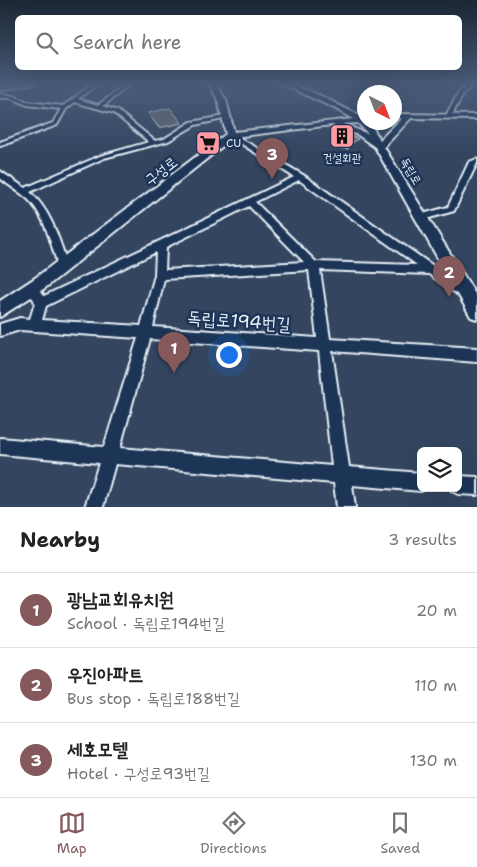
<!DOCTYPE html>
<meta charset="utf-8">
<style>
body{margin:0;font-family:"Shantell Sans","Poor Story",sans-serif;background:#f6f6f6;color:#222}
.controls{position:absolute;right:15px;bottom:15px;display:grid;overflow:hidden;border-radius:8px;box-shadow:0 5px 20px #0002}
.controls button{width:45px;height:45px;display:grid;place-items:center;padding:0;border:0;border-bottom:1px solid #e0e0e0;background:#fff;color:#222;font:25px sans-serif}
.compass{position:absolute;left:357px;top:85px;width:45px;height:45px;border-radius:50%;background:#fff;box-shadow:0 5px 20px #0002;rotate:138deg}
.you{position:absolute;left:228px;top:354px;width:18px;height:18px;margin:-12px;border:4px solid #fff;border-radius:50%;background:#1a73e8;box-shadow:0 0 0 8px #1a73e833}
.badge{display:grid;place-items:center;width:32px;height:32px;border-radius:50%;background:#85585c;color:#fff;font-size:16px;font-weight:700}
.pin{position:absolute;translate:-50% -41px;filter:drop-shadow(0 1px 2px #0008)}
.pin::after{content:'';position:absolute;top:26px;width:18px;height:15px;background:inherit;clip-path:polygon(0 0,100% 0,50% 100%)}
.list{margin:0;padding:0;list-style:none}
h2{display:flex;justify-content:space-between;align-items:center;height:65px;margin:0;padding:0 20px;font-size:21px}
h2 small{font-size:16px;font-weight:400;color:#767676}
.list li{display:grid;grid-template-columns:32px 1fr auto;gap:15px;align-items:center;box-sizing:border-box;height:75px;padding:0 20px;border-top:1px solid #e0e0e0}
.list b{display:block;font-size:19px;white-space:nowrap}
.list p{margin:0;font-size:16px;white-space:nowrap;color:#767676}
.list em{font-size:16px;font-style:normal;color:#767676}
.icon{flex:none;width:28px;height:28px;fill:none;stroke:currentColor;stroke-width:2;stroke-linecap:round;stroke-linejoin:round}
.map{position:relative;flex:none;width:477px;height:507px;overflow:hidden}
.search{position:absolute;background:#fff;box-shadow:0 5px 20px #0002;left:15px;right:15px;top:15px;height:55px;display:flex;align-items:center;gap:12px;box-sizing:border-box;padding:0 18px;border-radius:8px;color:#767676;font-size:19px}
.sheet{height:290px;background:#fff}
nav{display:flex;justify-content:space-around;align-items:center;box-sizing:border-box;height:70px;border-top:1px solid #e0e0e0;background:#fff;font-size:14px;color:#767676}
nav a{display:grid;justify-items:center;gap:2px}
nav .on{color:#85585c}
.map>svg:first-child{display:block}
.building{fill:#676971;stroke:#e8f1f8}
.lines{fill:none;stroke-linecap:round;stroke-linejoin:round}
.street-casing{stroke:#e8f1f8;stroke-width:4}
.secondary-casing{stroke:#e8f1f8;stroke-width:4}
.street{fill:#1d3557;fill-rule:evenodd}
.secondary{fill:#1d3557;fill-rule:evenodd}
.labels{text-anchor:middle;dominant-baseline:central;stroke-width:5;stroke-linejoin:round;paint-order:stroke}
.far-poi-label{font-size:12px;fill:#e8f1f8;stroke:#1d3557;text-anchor:start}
.far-street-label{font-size:12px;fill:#e8f1f8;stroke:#1d3557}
.street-label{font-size:15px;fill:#e8f1f8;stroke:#1d3557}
.near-street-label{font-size:18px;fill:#e8f1f8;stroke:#1d3557}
</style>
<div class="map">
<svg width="477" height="507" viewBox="0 0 477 507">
<rect width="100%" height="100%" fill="#33455f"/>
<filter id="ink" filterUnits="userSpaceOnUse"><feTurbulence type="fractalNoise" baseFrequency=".02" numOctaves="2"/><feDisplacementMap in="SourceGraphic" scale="10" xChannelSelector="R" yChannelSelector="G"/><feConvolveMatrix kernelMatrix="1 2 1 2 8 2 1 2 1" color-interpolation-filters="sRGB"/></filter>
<g filter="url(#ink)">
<!-- building -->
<g class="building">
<path d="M170,108L182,123L159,128L148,113Z"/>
<path d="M330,127L358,139L347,146L348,149L340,148L337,147Z"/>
</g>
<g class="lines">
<defs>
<g id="street">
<path d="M27,83H35L0,90V88Z"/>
<path d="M94,83H98L78,99L98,105L128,83H132L103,106L118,111L155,141L164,139L191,122L225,116L228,118L195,125L168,141L104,158L30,192C51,211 59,239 68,266L67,269H59L58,266C51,243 45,216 28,199C19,191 9,186 0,178V171L25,188L100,156L149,142L114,113L75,102L66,109L57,125L0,146V142L53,123L61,109L27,105L11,98H0V94L14,96L28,102L63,106Z"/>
<path d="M470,83H474L463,94L451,117H447L446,116L459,92Z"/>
<path d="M231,133L303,175L469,291L471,294L469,297L465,299L461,297L429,274L320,270L330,339L477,348V362L332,351L349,467L421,473V488H427L421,491L352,485L355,507H337L334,483L115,464L103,507H85L99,463L0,454V438L104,447L138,338L20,330L0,336V324L20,318L30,319L35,303L33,298L24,294L22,291L24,288L28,286L41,291L44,296L294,177L229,136L228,135ZM299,180L417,265L316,262L255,202ZM249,206L304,262L165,270L166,247ZM156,252L155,275L141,326L42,320L46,306ZM309,270L317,338L153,327L164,279ZM150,339L319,351L332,466L120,448Z"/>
<path d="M477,159V163L454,211L422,220L419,219L418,217L419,215L448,207L469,162Z"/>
<path d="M458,476L477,477V495L458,494L452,491L451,488H458Z"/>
</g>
<path id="secondary" d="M209,83H215L226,100L234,132L353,119L336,109L280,83H288L319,95L364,118V122L371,125L380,140L402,118H397V114L477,115V119L411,118L384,147L477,297V319L471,317L375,147L358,135L332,125L234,137L45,288L0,317V301L35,278L226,134L218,100ZM358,123L368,134L343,124Z"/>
</defs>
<!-- street casing -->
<use href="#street" class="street-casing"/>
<!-- secondary casing -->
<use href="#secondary" class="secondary-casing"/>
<!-- street -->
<use href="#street" class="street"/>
<!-- secondary -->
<use href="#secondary" class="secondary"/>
</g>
</g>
<!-- sky -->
<linearGradient id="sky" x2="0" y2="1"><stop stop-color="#1c2634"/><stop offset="0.54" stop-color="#4a5c7a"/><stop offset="1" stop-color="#4a5c7a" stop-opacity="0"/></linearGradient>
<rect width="477" height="154" fill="url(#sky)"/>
<!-- icons -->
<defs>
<symbol id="building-square" viewBox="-11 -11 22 22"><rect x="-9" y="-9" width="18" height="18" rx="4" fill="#ff9aa2" stroke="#1d3557"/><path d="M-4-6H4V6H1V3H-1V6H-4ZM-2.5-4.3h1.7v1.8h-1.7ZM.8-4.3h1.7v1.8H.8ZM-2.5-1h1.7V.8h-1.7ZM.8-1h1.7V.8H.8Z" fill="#111"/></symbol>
<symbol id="supermarket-square" viewBox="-11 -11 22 22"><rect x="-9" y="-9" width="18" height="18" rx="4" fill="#ff9aa2" stroke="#1d3557"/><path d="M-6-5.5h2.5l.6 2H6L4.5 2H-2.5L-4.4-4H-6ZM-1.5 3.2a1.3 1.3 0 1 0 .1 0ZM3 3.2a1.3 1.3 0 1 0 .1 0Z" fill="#111"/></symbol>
</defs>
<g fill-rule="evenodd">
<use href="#building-square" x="328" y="122" width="28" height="28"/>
<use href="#supermarket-square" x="194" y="129" width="28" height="28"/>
</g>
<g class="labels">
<!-- far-poi labels -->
<g class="far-poi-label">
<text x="226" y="143">CU</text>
<text x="342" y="158" text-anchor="middle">건설회관</text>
</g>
<!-- far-street labels -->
<g class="far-street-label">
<text transform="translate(411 171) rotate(60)">독립로</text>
</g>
<!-- street labels -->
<g class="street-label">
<text transform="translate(161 171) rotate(-37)">구성로</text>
</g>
<!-- near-street labels -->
<g class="near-street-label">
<text transform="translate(239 321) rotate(4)">독립로194번길</text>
</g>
</g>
</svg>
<div class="controls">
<button><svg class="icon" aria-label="layers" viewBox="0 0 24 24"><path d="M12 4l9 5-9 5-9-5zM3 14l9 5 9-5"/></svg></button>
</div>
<svg class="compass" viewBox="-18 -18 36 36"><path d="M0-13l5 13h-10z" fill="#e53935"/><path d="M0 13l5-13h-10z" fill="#767676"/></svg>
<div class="you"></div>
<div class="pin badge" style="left:174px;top:373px">1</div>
<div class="pin badge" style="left:449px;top:297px">2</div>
<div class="pin badge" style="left:272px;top:179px">3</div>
<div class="search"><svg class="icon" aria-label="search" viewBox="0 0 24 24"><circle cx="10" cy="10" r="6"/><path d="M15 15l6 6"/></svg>Search here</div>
</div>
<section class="sheet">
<h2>Nearby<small>3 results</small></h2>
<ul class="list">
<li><span class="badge">1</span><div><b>광남교회유치원</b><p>School · 독립로194번길</p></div><em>20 m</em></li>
<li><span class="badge">2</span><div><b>우진아파트</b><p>Bus stop · 독립로188번길</p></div><em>110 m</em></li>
<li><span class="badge">3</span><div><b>세호모텔</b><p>Hotel · 구성로93번길</p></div><em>130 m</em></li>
</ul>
</section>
<nav>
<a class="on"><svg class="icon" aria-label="map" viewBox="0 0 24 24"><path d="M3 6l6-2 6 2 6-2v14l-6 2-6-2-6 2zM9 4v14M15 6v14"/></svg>Map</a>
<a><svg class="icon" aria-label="directions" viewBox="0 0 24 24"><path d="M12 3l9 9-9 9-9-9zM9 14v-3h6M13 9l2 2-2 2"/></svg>Directions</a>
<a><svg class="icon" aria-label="saved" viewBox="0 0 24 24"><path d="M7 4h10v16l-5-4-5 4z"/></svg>Saved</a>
</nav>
